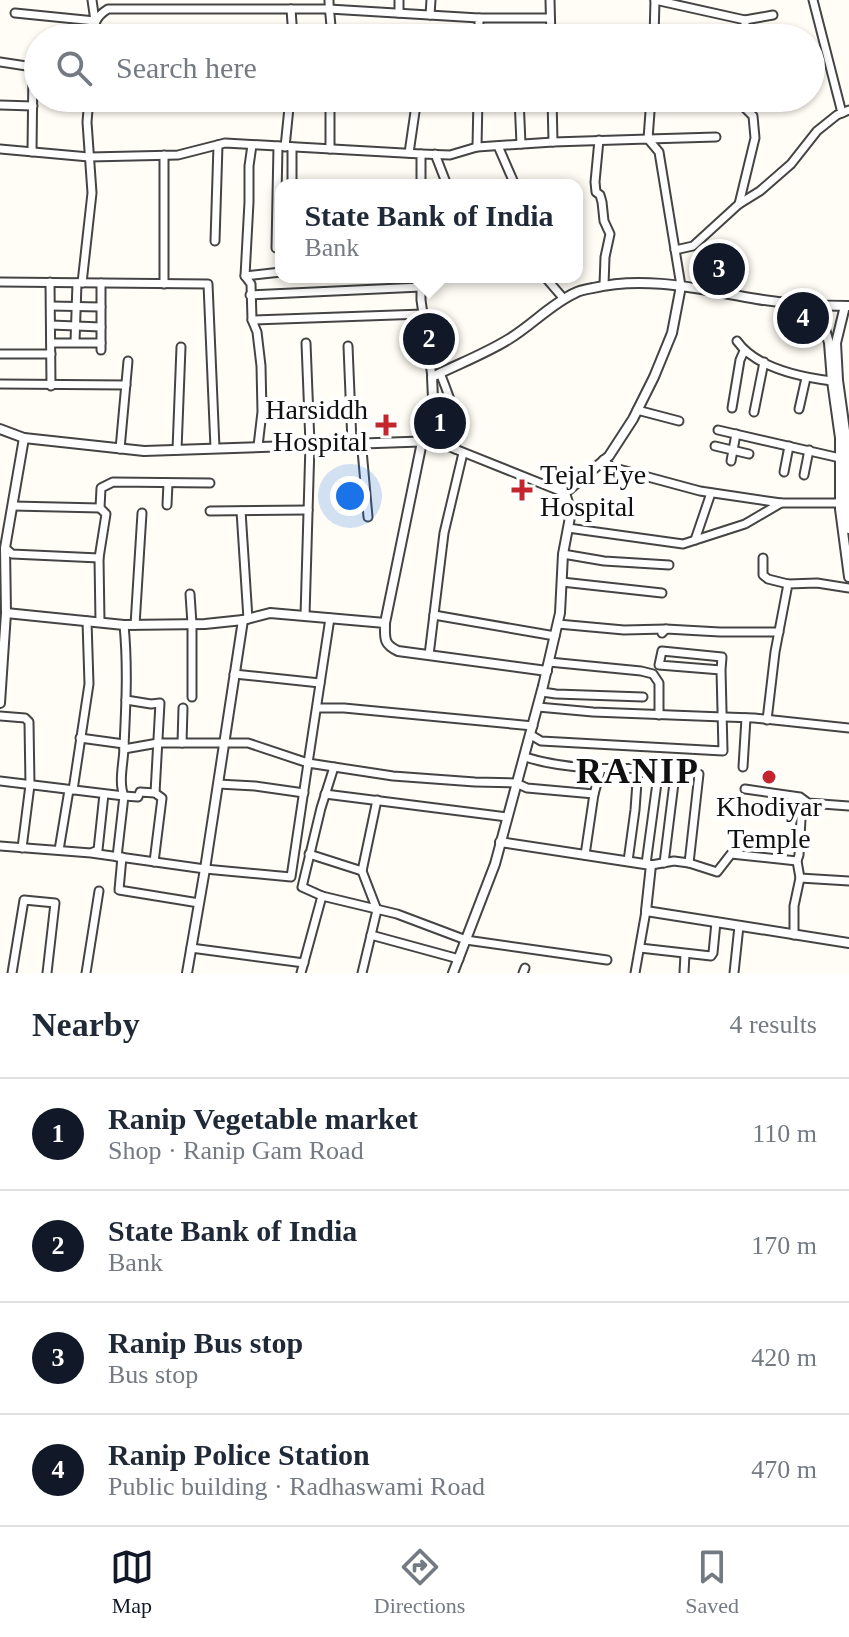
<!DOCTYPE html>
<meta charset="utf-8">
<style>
body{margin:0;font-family:"Times New Roman",serif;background:#f6f6f7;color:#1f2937}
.you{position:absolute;left:350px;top:496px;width:28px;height:28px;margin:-20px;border:6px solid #fff;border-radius:50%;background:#1a73e8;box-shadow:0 0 0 12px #1a73e833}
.badge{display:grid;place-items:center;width:52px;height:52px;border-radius:50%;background:#111827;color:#fff;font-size:26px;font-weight:700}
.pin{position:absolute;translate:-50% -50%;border:4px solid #fff;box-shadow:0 2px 8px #0006}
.popup{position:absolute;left:275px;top:179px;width:308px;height:104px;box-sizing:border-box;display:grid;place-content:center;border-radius:16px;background:#fff;filter:drop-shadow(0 2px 6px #0005);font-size:26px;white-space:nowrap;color:#747a83}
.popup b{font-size:30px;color:#1f2937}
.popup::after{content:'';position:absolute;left:50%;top:100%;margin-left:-16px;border:16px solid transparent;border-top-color:#fff}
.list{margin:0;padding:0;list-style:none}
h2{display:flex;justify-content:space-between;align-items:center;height:104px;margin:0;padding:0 32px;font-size:34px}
h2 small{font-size:26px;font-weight:400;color:#747a83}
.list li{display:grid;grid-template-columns:52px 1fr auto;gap:24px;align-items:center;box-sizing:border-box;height:112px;padding:0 32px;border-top:2px solid #e0e1e3}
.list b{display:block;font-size:30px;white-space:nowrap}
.list p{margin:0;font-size:26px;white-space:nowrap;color:#747a83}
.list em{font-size:26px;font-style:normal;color:#747a83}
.icon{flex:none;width:44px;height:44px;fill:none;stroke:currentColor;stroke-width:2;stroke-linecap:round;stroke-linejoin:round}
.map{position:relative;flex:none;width:849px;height:973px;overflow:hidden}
.search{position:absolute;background:#fff;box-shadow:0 2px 6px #0004;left:24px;right:24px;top:24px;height:88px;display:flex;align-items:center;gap:20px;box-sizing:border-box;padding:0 28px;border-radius:44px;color:#747a83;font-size:30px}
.sheet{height:552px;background:#fff}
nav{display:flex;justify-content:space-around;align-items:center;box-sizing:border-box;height:112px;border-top:2px solid #e0e1e3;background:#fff;font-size:22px;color:#747a83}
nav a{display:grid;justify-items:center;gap:4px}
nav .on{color:#111827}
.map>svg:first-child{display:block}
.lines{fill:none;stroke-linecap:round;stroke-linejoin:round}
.minor-casing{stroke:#444;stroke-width:11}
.tertiary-casing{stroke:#444;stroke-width:12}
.minor{stroke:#fff;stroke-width:7}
.tertiary{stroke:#fff;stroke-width:8}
.poi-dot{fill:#c4262e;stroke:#fff;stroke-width:3}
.labels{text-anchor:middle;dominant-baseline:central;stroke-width:8;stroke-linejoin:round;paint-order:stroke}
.poi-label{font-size:28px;fill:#111;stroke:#fff;text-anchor:end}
.district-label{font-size:36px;font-weight:bold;letter-spacing:2px;fill:#111;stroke:#fff}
</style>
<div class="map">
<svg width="849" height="973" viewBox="0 0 849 973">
<rect width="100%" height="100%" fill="#fffdf5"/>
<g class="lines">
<defs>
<g id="minor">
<path d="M329,0C329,13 332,25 331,38"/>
<path d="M550,0L551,38"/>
<path d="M655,0L745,20V38"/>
<path d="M813,0L842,113"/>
<path d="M291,9L293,38"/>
<path d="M15,13L95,21L92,0"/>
<path d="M399,13V0"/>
<path d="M430,15L431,0"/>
<path d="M479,18H550"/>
<path d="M745,20L773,15"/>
<path d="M93,38C94,24 95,17 108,9H329L479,18V38"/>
<path d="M93,38H124"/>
<path d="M654,38L655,0"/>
<path d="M0,62L33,67L32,152"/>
<path d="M115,98L150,100"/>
<path d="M330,98V149"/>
<path d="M519,98L521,144"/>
<path d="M552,98L553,142"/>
<path d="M651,98L648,139L716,137"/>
<path d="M730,98L737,100L753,116L755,138L739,204"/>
<path d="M0,105L33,106"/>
<path d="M599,140L595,182L596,192L600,195L602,202L604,221L610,234L605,257L604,285"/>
<path d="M252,145L249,166V202L245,276L251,284L252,320L257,332L261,366L262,412L258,446"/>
<path d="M498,146L515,185"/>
<path d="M285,147L290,98"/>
<path d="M477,147L478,98"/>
<path d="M0,149L89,157L178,155L225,143L421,154V185"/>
<path d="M409,153L417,98"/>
<path d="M421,154L450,155L477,147L553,142L648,139L659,152L681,286"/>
<path d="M435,154L447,185"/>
<path d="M292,185V147"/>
<path d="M215,241L218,145"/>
<path d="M276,248L278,146"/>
<path d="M675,250L693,246L739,204L760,191L791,164L817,131L837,115L849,110"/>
<path d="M245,276L281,272"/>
<path d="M421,277V300L432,377"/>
<path d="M545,277L564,299"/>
<path d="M0,282L208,284L215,448"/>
<path d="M50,282L51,386"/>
<path d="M82,283L92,193L87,122L89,98"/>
<path d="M164,284V155"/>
<path d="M250,295L421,287"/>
<path d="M51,306L101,307V283"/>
<path d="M252,320L423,314"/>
<path d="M51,325L101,327"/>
<path d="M737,341C756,368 800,377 832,381"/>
<path d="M75,342L77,283"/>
<path d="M51,343H101"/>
<path d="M348,346L352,443"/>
<path d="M101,350V307"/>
<path d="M0,354H51"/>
<path d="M440,373C450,398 460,422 455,449"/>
<path d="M0,384L126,385"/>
<path d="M732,408L740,360L744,351"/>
<path d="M799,409L806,378"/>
<path d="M637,410L679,421"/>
<path d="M754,412L764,362"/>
<path d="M718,430L840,458"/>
<path d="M435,441L565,493"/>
<path d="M359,443L362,450L368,517"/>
<path d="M715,446L749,454"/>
<path d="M120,449L128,361"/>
<path d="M177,450L181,347"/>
<path d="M603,460L611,467L700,491L781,503"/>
<path d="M731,461L736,434"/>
<path d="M784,472L789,446"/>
<path d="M804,475L809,450"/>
<path d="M167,505L168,483"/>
<path d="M13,506L100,508"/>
<path d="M210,511L308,510"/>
<path d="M241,511L248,619"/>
<path d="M568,528L683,544L745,524L781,503H840"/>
<path d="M695,540L711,493"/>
<path d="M5,548L12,554L99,558"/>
<path d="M563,554L604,561L669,565"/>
<path d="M763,558V575L768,579L788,584"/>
<path d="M562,582L662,593"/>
<path d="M190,594L192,624V697"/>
<path d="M434,615L555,636"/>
<path d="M305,616L310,444L306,343"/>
<path d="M100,622L99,558L106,514L100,508L101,488L113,482L210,483"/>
<path d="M558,624L624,630L666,629"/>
<path d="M135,625L142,513"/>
<path d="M662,633L666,629L720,632H779"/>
<path d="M429,655L444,533L463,453"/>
<path d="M549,662L641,671L653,674L659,683V715"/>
<path d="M234,674L320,683"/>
<path d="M542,692L556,694L643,697"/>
<path d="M126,700L151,704L160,703L155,793"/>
<path d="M538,707L593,712L723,717"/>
<path d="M317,708H344L533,726"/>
<path d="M0,716L25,718L29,722L30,785L22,848"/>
<path d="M725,717L754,718L849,728"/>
<path d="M767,720L775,652L788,584L817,583L849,588"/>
<path d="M531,735L541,741L723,751L721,670L659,665L662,651L722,657L721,670"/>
<path d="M80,738L124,744"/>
<path d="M182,743L183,708"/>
<path d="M124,749L158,743H248L308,763L330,618"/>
<path d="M525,757C573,772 625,769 676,767L664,863"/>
<path d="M743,767L746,718"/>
<path d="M0,781L124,796L138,797L140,792L155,793L162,798L154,862"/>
<path d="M218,784L255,786L304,793"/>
<path d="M745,789L800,797L808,803L849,806"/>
<path d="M73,790L89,684L87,621"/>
<path d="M325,794L507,817"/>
<path d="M594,794L601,769"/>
<path d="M0,846L91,853L205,869L291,877L308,763L393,776L475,782L516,783L527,788L594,794L585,855"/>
<path d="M59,850L69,790"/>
<path d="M93,852L98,850L104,794"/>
<path d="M309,854L362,871L377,800"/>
<path d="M117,857L124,796C118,781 124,762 124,746C126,705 128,666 124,625"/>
<path d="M122,857L119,890L199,903"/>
<path d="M628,861L635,810L638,768"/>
<path d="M689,863L717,872L731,854L797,861"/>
<path d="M646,864L659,768"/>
<path d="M651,865L674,861L689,863L699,774"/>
<path d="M800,878L849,881"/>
<path d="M322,896L397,914L466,940L607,960"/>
<path d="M371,935L459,959"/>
<path d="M794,935V906L800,878L797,861L799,855L801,819L808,803"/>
<path d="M191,948L304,963"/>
<path d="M640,948L711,956L713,953L716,922"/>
<path d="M12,973L24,900L55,903L47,973"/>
<path d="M86,973L99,891"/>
<path d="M301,973L322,896L302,887L321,808L334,767"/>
<path d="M362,973L377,910L362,871"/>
<path d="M523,973L525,968"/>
<path d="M635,973L646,911"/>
<path d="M684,973L685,954"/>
<path d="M734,973L739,926"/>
</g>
<g id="tertiary">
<path d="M818,305L829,343L832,381L840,438V509L849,577"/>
<path d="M845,306L836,343L838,380L846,438V509L849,529"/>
<path d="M0,429L24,438L144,451L435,441L432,377C458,364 485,354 509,339C532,325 551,304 575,293C580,290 587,289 593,288C647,275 703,290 757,299C787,304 818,306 849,306"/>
<path d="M6,613L124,625L205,624L243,620L270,613L385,623C385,638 383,644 398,651L547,671"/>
<path d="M385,623L422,442"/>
<path d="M0,703L6,613L5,548L24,438"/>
<path d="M500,842L651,865L646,911L849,943"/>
<path d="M187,973L205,869L243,620"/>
<path d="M453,973L495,864L543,686L560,613L563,554L571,512L565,493L609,456L633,419L654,377L672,333L681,286"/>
</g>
</defs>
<!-- minor casing -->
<use href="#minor" class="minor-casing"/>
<!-- tertiary casing -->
<use href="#tertiary" class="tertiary-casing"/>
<!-- minor -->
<use href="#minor" class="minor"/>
<!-- tertiary -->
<use href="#tertiary" class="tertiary"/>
</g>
<!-- markers -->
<g class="poi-dot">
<path d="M382 413h8v8h8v8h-8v8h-8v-8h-8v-8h8z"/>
<path d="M518 478h8v8h8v8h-8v8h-8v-8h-8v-8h8z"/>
<circle cx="769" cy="777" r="8"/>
</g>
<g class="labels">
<!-- poi labels -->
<g class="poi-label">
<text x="368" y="409">Harsiddh<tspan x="368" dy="32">Hospital</tspan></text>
<text x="540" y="474" text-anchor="start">Tejal Eye<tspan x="540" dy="32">Hospital</tspan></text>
<text x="769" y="806" text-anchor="middle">Khodiyar<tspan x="769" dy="32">Temple</tspan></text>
</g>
<!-- district labels -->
<g class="district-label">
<text x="638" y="771">RANIP</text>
</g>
</g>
</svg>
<div class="you"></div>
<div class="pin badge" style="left:440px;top:423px">1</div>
<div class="pin badge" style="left:429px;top:339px">2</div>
<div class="popup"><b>State Bank of India</b>Bank</div>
<div class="pin badge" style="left:719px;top:269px">3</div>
<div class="pin badge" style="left:803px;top:318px">4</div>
<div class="search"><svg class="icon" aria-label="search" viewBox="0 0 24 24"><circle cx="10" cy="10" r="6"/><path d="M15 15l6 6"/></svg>Search here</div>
</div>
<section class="sheet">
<h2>Nearby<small>4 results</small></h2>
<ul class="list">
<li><span class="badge">1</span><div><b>Ranip Vegetable market</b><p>Shop · Ranip Gam Road</p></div><em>110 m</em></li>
<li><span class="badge">2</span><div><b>State Bank of India</b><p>Bank</p></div><em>170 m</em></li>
<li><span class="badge">3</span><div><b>Ranip Bus stop</b><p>Bus stop</p></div><em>420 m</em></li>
<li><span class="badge">4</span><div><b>Ranip Police Station</b><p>Public building · Radhaswami Road</p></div><em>470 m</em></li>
</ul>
</section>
<nav>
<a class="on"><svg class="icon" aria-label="map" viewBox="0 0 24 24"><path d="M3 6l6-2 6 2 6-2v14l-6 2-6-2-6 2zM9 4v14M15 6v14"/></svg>Map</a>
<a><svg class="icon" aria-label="directions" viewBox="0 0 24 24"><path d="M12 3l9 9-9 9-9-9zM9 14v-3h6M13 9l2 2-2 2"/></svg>Directions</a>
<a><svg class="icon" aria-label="saved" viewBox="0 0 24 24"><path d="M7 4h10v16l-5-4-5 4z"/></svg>Saved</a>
</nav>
